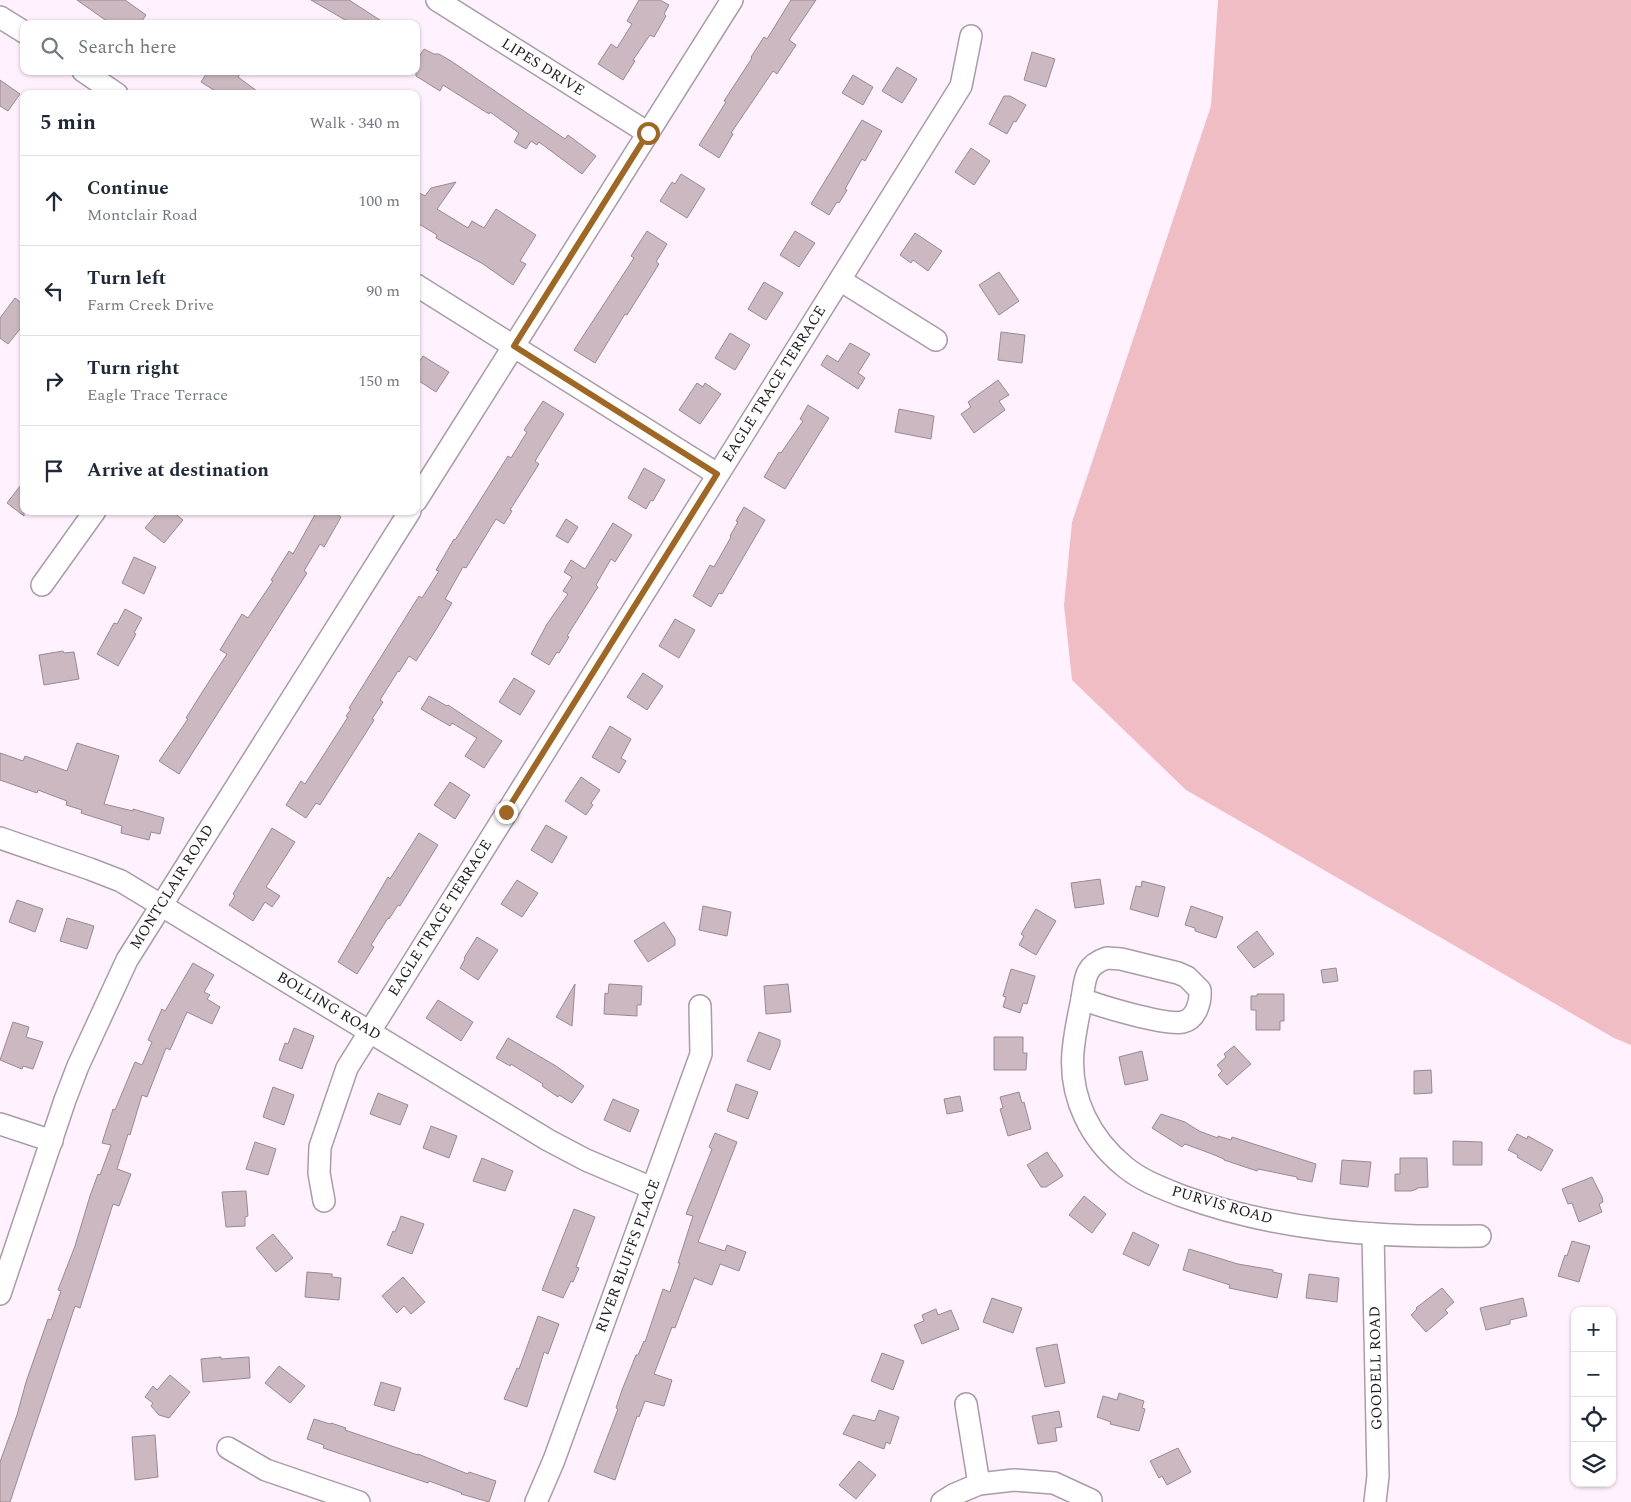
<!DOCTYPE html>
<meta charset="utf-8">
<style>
body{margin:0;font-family:Spectral,serif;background:#f2f2f3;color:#1f2937}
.controls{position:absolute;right:15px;bottom:15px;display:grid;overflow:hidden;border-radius:10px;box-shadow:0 1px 4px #0004}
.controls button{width:45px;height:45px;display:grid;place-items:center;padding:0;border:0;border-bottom:1px solid #e0e1e3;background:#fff;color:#1f2937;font:25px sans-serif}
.stop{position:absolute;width:15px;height:15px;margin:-11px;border:4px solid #a06724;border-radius:50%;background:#fff}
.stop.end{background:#a06724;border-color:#fff;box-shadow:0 1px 5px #0008}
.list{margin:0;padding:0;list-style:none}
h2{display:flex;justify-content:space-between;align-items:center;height:65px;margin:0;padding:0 20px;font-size:21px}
h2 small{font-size:16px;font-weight:400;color:#747a83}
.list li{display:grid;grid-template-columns:32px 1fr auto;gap:15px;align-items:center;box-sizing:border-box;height:90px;padding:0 20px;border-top:1px solid #e0e1e3}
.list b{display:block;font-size:19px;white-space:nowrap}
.list p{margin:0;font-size:16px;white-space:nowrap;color:#747a83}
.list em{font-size:16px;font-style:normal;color:#747a83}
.icon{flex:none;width:28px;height:28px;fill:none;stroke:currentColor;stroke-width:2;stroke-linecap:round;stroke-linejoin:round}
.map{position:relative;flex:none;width:1631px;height:1502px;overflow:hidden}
.search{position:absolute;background:#fff;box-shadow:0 1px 4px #0004;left:20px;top:20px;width:400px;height:55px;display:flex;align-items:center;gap:12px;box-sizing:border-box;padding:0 18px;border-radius:10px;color:#747a83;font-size:19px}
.panel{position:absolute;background:#fff;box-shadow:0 1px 4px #0004;left:20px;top:90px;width:400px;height:425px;border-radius:10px}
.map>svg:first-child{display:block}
.green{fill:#f1bdc5}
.building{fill:#ccb8c1;stroke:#9c8891}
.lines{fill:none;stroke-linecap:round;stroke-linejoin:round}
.minor-casing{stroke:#aa9ba9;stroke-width:24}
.minor{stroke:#fff;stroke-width:21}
.route{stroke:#a06724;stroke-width:6}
.labels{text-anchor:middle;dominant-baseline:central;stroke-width:4;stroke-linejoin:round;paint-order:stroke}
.street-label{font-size:15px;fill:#1f191e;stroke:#fff}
</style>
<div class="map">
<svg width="1631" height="1502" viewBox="0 0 1631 1502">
<rect width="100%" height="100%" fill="#fff1fd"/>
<!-- green -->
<path class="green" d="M1218,0H1631V1045L1614,1038L1186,790L1072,680L1064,605L1072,522L1211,106Z"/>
<!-- building -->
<g class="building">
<path d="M77,0H125L146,15L140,24H111Z"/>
<path d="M311,0H349L386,24H352Z"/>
<path d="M639,0H660L669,5L664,14L666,16L654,37L650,35L633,60L635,61L623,80L598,64L611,44L617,48L632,24L627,21Z"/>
<path d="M791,0H816L789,40L796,45L777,74L773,71L731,133L733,134L719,158L699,145L726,102L724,101L752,58L751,57L764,37L767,39Z"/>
<path d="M424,49L434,54H439L451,61L565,139L568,135L596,156L582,174L539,142L537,145L531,141L526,149L514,142L519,133L490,112L489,114L443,85L440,91L416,76V61Z"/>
<path d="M1032,52L1055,59L1046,87L1024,80Z"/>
<path d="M897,67L917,79L902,103L882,91Z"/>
<path d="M208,71H242L238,77L261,94H220L201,82Z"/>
<path d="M853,75L873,87L863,105L842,93Z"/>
<path d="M0,80L20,94L8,111L0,106Z"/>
<path d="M1004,96H1010L1026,105L1016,122L1014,121L1007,134L989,124Z"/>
<path d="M862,120L882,131L865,161L862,159L845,189L847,190L839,203L837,202L829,215L811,204Z"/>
<path d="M971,148L990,161L974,185L955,172Z"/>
<path d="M681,174L705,189L687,218L660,201L672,182L675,184Z"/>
<path d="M456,182L437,209L468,228L472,221L484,228L496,209L536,235L520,261L526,264L513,285L483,264L436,238L437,235L416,222V191L425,196L431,188Z"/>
<path d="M647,231L667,244L656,262L659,264L627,315L625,314L595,363L574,350L634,258L631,256Z"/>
<path d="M795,231L815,243L799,267L780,255Z"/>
<path d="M915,233L942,251L928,271L913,260L911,263L900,255Z"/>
<path d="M999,272L1019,301L999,315L979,285Z"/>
<path d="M764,282L783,293L766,320L748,309Z"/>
<path d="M15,298L24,305V324L8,344L0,338V318Z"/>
<path d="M1001,332L1025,335L1022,363L998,360Z"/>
<path d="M730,333L750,345L735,370L715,358Z"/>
<path d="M850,343L870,354L858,373L865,378L858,389L821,365L827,355L838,362Z"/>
<path d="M423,356L449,372L436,392L416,379V367Z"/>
<path d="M998,380L1009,395L999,401L1005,410L974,433L961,414L971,407L968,402Z"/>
<path d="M697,383L703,387L705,383L721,394L700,424L679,410Z"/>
<path d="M543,401L564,414L535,461L539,464L510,510L512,511L504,524L496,519L466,568L463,567L445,599L452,603L434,633L416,661L409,656L399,672L398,671L380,700L383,702L372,719L374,720L320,805L316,803L306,818L286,805L301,781L305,784L348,717L346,716L351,709L349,708L419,596L422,598L439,571L436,570L454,539L455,540L508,456L511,458L527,432L524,430Z"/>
<path d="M808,405L829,418L785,489L764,477L779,452L781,453L803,421L800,419Z"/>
<path d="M899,409L934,416L931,439L895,432Z"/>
<path d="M644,468L665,480L653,501L651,500L646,509L628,498Z"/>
<path d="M24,481V516L7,503Z"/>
<path d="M744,507L765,520L722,594L719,593L711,607L693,596L710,565L714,567L731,537L730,536L738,522L736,521Z"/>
<path d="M159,511H172L183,520L164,543L145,528Z"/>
<path d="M317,511H332L341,517L324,547L320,544L304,571L307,573L179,774L159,761L188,719L186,718L201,694L227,654L220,650L242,614L248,618L273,581L271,580L289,551L293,554Z"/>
<path d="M566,519L578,527L568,543L556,536Z"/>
<path d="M613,523L632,535L615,562L611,559L596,585L598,587L567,636L569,637L559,653L557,652L549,665L531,654L547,624L568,594L563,591L572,577L564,572L571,560L585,569Z"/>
<path d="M134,557L156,567L144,594L122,583Z"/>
<path d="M125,609L142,618L134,633L136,634L118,666L97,654L114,623L117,624Z"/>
<path d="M675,619L695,630L679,658L659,646Z"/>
<path d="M63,651L64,653L74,652L79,679L44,685L39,655Z"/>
<path d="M643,673L663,686L647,710L627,697Z"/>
<path d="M514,678L535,691L520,715L499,702Z"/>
<path d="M429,696L447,706L448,705L502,741L484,768L465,756L477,738L452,723L450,726L421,709Z"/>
<path d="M610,726L631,739L621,758L626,761L619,773L592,757Z"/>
<path d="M77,743L119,756L104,804L133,811V809L164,818L160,834L151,832L149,840L121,833L122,826L81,813L82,810L66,805L67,801L38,790L37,793L0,780V753L23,761L25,756L67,771Z"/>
<path d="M581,777L600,790L591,803L593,805L586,815L565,801Z"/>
<path d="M450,782L470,795L455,819L434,805Z"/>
<path d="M546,825L567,837L552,863L531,850Z"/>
<path d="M272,828L295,842L266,887L280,896L272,907L265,902L253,921L229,905L235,896L233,894Z"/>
<path d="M419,833L438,845L400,906L398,905L389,919L388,918L371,945L374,947L357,974L338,962L388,877L390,879Z"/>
<path d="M1100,879L1104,904L1075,908L1071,883Z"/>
<path d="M517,880L538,893L522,917L501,904Z"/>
<path d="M1142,881L1165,887L1158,917L1130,909L1136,886L1141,887Z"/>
<path d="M17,900L43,909L35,932L9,922Z"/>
<path d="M703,906L731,912L727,936L699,930Z"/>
<path d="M1191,906L1223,917L1216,938L1195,931V928L1185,925Z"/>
<path d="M1036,909L1056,921L1036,955L1019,945L1024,936L1021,934Z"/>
<path d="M67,918L94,926L87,949L60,941Z"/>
<path d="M664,922L675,939V945L648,962L634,941Z"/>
<path d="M1257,931L1274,954L1254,968L1237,947Z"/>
<path d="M477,937L498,950L478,980L460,968L465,959L464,958Z"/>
<path d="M193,963L214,975L204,992L210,995L207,999L220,1007L212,1024L187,1012L170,1050L166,1048L147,1097L142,1095L130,1135L128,1134L117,1169L131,1174L119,1206L113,1204L80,1308L75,1306L10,1502H0V1462L17,1415L26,1382L48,1319L51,1320L61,1291L58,1290L75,1246L90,1196L98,1174L100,1175L111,1145L102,1143L113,1109L115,1110L135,1062L142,1065L152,1042L148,1040L162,1009L165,1011Z"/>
<path d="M1336,968L1338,981L1323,983L1321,970Z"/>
<path d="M1011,969L1035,976L1027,1004L1023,1003L1020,1013L1003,1007L1006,997L1003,996Z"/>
<path d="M575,984L572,1026L556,1017Z"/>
<path d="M609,984L642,986L641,1005H637V1016L604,1014L605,993L608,994Z"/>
<path d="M788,984L791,1012L766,1014L764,986Z"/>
<path d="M1257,994H1284V1021H1280V1030H1256V1010H1251V996H1257Z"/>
<path d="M438,1000L473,1022L461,1041L426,1018Z"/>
<path d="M13,1022L29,1027L26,1037L43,1042L33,1069L23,1066L22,1069L0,1060Z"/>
<path d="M294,1028L314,1036L302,1069L279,1060L285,1043L288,1044Z"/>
<path d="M759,1032L780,1040V1045L770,1070L747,1061Z"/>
<path d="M994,1037H1023V1053H1027L1026,1070H994Z"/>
<path d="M508,1038L556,1066L584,1086L572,1103L559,1095L558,1097L542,1086L543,1084L511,1064L510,1066L496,1058Z"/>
<path d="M1234,1046L1251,1064L1227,1085L1218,1075L1222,1071L1217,1065L1226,1057L1224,1054Z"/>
<path d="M1142,1051L1148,1080L1125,1085L1119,1057Z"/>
<path d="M1431,1070L1432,1093L1414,1094V1071Z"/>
<path d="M736,1084L758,1092L748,1119L727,1111Z"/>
<path d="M273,1087L294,1095L284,1125L263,1117Z"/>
<path d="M1019,1092L1022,1103L1024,1102L1031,1129L1008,1136L1000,1109L1003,1108L1000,1097Z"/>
<path d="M378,1093L408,1105L400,1125L370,1114Z"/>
<path d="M960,1096L963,1111L947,1114L944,1099Z"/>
<path d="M613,1099L639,1110L630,1132L604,1120Z"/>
<path d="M1161,1114L1185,1122L1199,1131L1218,1138V1136L1231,1140L1232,1137L1316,1164L1312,1182L1297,1179V1177L1258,1169L1257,1171L1224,1160V1159L1212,1154L1185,1144L1182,1147L1152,1128Z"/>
<path d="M431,1126L457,1136L449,1158L423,1148Z"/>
<path d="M715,1133L737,1142L698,1242L725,1251L727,1245L746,1252L739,1271L720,1264L712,1285L694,1278L675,1328L672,1327L654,1374L672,1380L664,1406L645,1401L639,1417L637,1416L615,1480L594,1472L618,1409L616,1408L622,1390L636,1355H638L644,1341L645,1342L663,1289L670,1292L680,1263H678L693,1216L686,1214L712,1149L709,1147Z"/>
<path d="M1517,1134L1527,1139L1528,1136L1553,1150L1541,1171L1517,1157L1518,1155L1508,1150Z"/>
<path d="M1453,1141L1482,1142V1165H1453Z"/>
<path d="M255,1142L276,1149L268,1175L246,1169Z"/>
<path d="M1047,1152L1054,1163H1055L1063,1176L1046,1187H1041L1027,1165Z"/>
<path d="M482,1158L513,1171L505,1191L473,1181Z"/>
<path d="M1400,1158H1427L1428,1187L1417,1188V1189L1411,1191H1395V1174H1400Z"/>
<path d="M1342,1160L1371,1162L1368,1187L1340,1184Z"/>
<path d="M1592,1177L1602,1197L1603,1202L1599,1204L1602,1212L1579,1222L1572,1203L1568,1204L1562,1189Z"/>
<path d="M246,1191L248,1216L245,1217V1226L226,1227L222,1192Z"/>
<path d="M1084,1196L1106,1214L1092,1233L1069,1215Z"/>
<path d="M574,1209L595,1217L576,1267L579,1268L573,1282L571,1281L563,1298L542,1290Z"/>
<path d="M401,1216L424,1224L412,1254L387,1245L393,1231L395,1232Z"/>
<path d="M1133,1232L1159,1245L1149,1266L1123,1254Z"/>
<path d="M273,1234L293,1258L276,1272L256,1248Z"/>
<path d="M1572,1241L1590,1246L1579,1282L1558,1276L1565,1255L1567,1256Z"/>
<path d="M1189,1249L1238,1264L1273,1270V1272L1282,1274L1277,1298L1229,1288L1230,1285L1183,1270Z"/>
<path d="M307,1272L332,1274V1277L341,1278L339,1300L305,1297Z"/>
<path d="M1309,1274L1339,1278L1337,1302L1306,1298Z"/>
<path d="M403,1277L425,1302L411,1314L404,1306L397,1313L382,1296Z"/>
<path d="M1442,1288L1454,1302L1445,1310L1448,1313L1426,1332L1411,1315L1417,1309L1416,1308Z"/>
<path d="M992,1298L1022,1308L1013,1333L983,1322Z"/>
<path d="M1523,1298L1527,1316L1510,1320V1324L1486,1330L1480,1308Z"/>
<path d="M936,1309L938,1315L951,1310L959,1329L922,1344L914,1325L924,1321L922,1315Z"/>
<path d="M538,1316L559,1324L548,1354L544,1352L527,1407L504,1399L517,1368L519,1369Z"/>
<path d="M1057,1344L1065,1383L1045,1387L1036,1348Z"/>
<path d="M882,1353L904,1361L893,1390L871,1381Z"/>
<path d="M221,1357V1359L249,1357L250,1378L203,1382L201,1359Z"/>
<path d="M279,1366L305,1386L290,1403L265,1383Z"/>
<path d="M170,1375L190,1392L169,1418L159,1415L151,1406L153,1403L145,1397L153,1386L157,1390Z"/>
<path d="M381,1382L401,1388L394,1411L374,1405Z"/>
<path d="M1119,1393L1144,1401L1142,1408L1145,1409L1139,1431L1110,1424L1111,1422L1097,1417L1103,1396L1117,1400Z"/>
<path d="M879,1410L899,1417L890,1444L886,1442L884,1449L843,1434L853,1415L875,1421Z"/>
<path d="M1059,1411L1062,1427L1055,1428L1057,1441L1038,1444L1032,1416Z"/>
<path d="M314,1419L330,1424L331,1423L346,1428L345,1430L418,1455V1454L468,1474L469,1472L496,1481L489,1502L461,1494L462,1493L429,1481L428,1483L323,1448L324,1445L307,1439Z"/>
<path d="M155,1435L158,1477L135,1480L132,1437Z"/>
<path d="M1178,1448L1191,1472L1167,1485L1162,1476L1159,1478L1150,1461Z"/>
<path d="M859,1461L876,1475L856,1499L839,1485Z"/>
</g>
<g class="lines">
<defs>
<g id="minor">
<path d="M437,0L648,133"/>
<path d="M0,17L24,32"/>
<path d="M83,71L117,94"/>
<path d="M840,280L936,340"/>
<path d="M416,285L717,474"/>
<path d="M416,501L732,0"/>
<path d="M42,585L95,511"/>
<path d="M0,838L90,869L121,881L548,1140L586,1160L652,1188"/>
<path d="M1107,958L1121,959L1178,973L1187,977L1200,990C1201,1002 1196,1019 1183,1022C1166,1026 1100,1006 1082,999C1085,978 1085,965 1107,958Z"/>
<path d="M1082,999C1073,1041 1065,1075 1085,1117C1094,1136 1109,1154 1125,1167C1142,1181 1162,1188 1182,1196C1277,1231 1380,1238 1480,1236"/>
<path d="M0,1124L52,1141"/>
<path d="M324,1201L319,1173L320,1147L347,1068L961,86L971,36"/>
<path d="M1373,1234L1378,1476L1375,1502"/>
<path d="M0,1294L65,1100L78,1066L127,960L410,511"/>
<path d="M966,1404L979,1484"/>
<path d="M228,1448L266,1470L359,1502"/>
<path d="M536,1502L554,1460L701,1054L700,1006"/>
<path d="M942,1502L953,1495L979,1484L1014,1480L1054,1483L1091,1500"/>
</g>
</defs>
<!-- minor casing -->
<use href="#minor" class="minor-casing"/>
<!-- minor -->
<use href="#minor" class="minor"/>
</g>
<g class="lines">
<!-- route -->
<path class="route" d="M506,812L717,474L514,346L648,133"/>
</g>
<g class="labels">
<!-- street labels -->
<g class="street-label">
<text transform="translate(543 67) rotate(32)">LIPES DRIVE</text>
<text transform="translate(774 384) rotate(-58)">EAGLE TRACE TERRACE</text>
<text transform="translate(172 887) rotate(-58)">MONTCLAIR ROAD</text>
<text transform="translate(440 918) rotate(-58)">EAGLE TRACE TERRACE</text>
<text transform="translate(329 1006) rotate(31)">BOLLING ROAD</text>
<text transform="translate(1222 1205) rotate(16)">PURVIS ROAD</text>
<text transform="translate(628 1256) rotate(-70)">RIVER BLUFFS PLACE</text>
<text transform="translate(1376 1368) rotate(-91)">GOODELL ROAD</text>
</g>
</g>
</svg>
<div class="controls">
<button>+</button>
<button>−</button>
<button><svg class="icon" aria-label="locate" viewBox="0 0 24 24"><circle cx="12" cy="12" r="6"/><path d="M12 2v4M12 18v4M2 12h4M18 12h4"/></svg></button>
<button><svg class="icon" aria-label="layers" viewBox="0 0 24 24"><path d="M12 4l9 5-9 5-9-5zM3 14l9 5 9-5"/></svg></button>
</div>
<div class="stop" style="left:648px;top:133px"></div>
<div class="stop end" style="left:506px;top:812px"></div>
<div class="search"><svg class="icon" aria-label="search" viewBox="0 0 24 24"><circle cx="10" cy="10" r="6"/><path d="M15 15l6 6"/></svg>Search here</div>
<section class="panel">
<h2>5 min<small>Walk · 340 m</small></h2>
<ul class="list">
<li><svg class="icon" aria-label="ahead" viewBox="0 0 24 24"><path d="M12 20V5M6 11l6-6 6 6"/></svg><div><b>Continue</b><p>Montclair Road</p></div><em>100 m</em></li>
<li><svg class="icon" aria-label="left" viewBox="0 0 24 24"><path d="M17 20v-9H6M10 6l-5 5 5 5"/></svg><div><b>Turn left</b><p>Farm Creek Drive</p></div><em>90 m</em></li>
<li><svg class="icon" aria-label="right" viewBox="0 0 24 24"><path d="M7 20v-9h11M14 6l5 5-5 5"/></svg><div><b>Turn right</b><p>Eagle Trace Terrace</p></div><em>150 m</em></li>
<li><svg class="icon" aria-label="arrive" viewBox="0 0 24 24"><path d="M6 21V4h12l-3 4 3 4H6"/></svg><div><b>Arrive at destination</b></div></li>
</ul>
</section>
</div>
